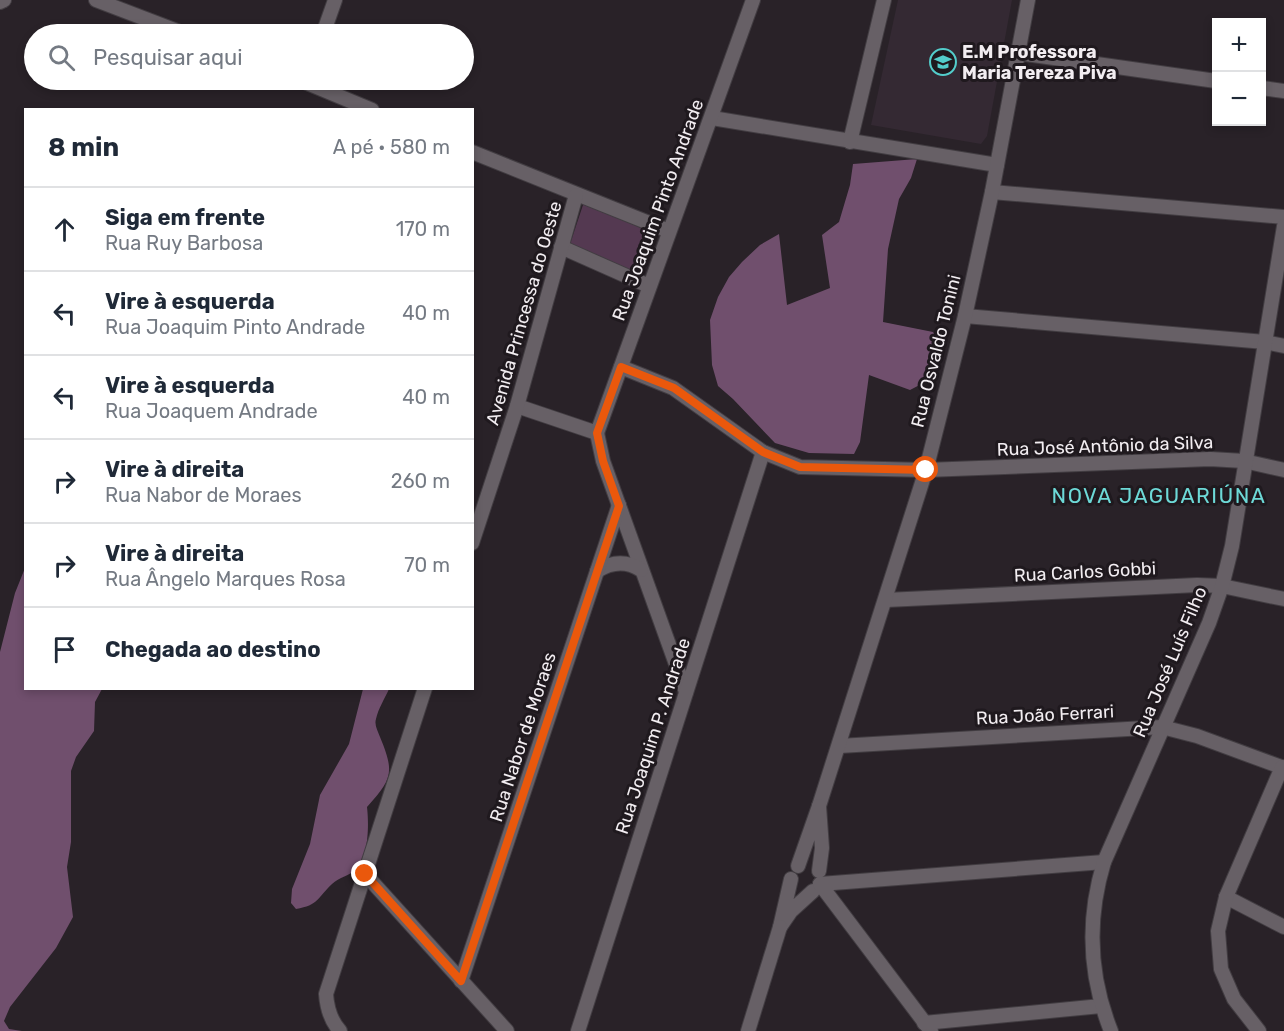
<!DOCTYPE html>
<html lang="pt">
<meta charset="utf-8">
<style>
body{margin:0;font-family:Rubik,sans-serif;background:#f6f6f7;color:#1f2937}
.controls{position:absolute;right:18px;top:18px;display:grid;overflow:hidden;border-radius:0px;box-shadow:0 3px 9px #0003}
.controls button{width:54px;height:54px;display:grid;place-items:center;padding:0;border:0;border-bottom:2px solid #e0e1e3;background:#fff;color:#1f2937;font:30px sans-serif}
.stop{position:absolute;width:18px;height:18px;margin:-14px;border:4px solid #ea580c;border-radius:50%;background:#fff}
.stop.end{background:#ea580c;border-color:#fff;box-shadow:0 2px 6px #0008}
.list{margin:0;padding:0;list-style:none}
h2{display:flex;justify-content:space-between;align-items:center;height:78px;margin:0;padding:0 24px;font-size:26px}
h2 small{font-size:20px;font-weight:400;color:#747a83}
.list li{display:grid;grid-template-columns:39px 1fr auto;gap:18px;align-items:center;box-sizing:border-box;height:84px;padding:0 24px;border-top:2px solid #e0e1e3}
.list b{display:block;font-size:22px;white-space:nowrap}
.list p{margin:0;font-size:20px;white-space:nowrap;color:#747a83}
.list em{font-size:20px;font-style:normal;color:#747a83}
.icon{flex:none;width:33px;height:33px;fill:none;stroke:currentColor;stroke-width:2;stroke-linecap:round;stroke-linejoin:round}
.map{position:relative;flex:none;width:1284px;height:1031px;overflow:hidden}
.search{position:absolute;background:#fff;box-shadow:0 3px 9px #0003;left:24px;top:24px;width:450px;height:66px;display:flex;align-items:center;gap:15px;box-sizing:border-box;padding:0 21px;border-radius:33px;color:#747a83;font-size:22px}
.panel{position:absolute;background:#fff;box-shadow:0 3px 9px #0003;left:24px;top:108px;width:450px;height:582px;border-radius:0px}
.map>svg:first-child{display:block}
.built{fill:#342933}
.green{fill:#543951}
.forest{fill:#704f6d}
.lines{fill:none;stroke-linecap:round;stroke-linejoin:round}
.minor-casing{stroke:#423d42;stroke-width:16}
.minor{stroke:#676066;stroke-width:14}
.route{stroke:#ea580c;stroke-width:8}
.labels{text-anchor:middle;dominant-baseline:central;stroke-width:6;stroke-linejoin:round;paint-order:stroke}
.poi-label{font-size:18px;font-weight:bold;fill:#f2edf1;stroke:#1f191e;text-anchor:start}
.street-label{font-size:18px;fill:#f2edf1;stroke:#1f191e}
.quarter-label{font-size:21px;letter-spacing:1.5px;fill:#6dd9d7;stroke:#1f191e}
</style>
<div class="map">
<svg width="1284" height="1031" viewBox="0 0 1284 1031">
<rect width="100%" height="100%" fill="#292228"/>
<!-- built -->
<path class="built" d="M898,0H1012L987,136L981,144L871,125Z"/>
<!-- green -->
<path class="green" d="M584,202L645,230L653,247L641,277L569,247Z"/>
<!-- forest -->
<g class="forest">
<path d="M917,159L911,178L899,199L888,249L883,322L933,332L944,351L935,377L910,390L869,375L860,442L854,454L809,453L775,443L733,399L718,386L712,365L710,320L718,297L729,277L742,262L760,245L779,234L787,305L830,288L822,235L839,222L850,185L853,164Z"/>
<path d="M25,568L26,688L102,689L95,702L94,731L76,757L71,771V842L67,867L73,917L56,948L10,1007L4,1021L9,1029L22,1031H0V652L15,593Z"/>
<path d="M363,689H389C385,698 378,709 376,719C374,725 378,731 380,737C395,773 392,779 367,807C369,824 369,857 356,869C350,876 339,877 332,884C317,898 319,905 296,909L291,903L292,889L310,844L320,795L349,744Z"/>
</g>
<g class="lines">
<defs>
<g id="minor">
<path d="M96,0L185,34"/>
<path d="M0,2L4,0"/>
<path d="M323,34L335,0"/>
<path d="M1019,53L1216,81"/>
<path d="M300,80L372,110"/>
<path d="M1262,88L1284,91"/>
<path d="M712,118L997,165"/>
<path d="M850,142L884,0"/>
<path d="M472,152L669,231"/>
<path d="M992,192L1284,217"/>
<path d="M561,247L649,286"/>
<path d="M965,316L1265,342L1284,346"/>
<path d="M621,367L673,388L763,452L800,467L926,470L1210,459L1244,461L1284,470"/>
<path d="M517,406L597,433"/>
<path d="M597,433L753,0"/>
<path d="M597,433L603,461L686,692"/>
<path d="M472,543L517,406L576,195"/>
<path d="M597,571C611,562 626,560 641,570"/>
<path d="M886,600L1197,585L1222,586L1284,599"/>
<path d="M839,746L1162,727L1197,736L1284,768"/>
<path d="M819,806L926,470L965,316L992,192L1028,0"/>
<path d="M798,866L819,806L822,848L819,871"/>
<path d="M365,874L507,1031"/>
<path d="M791,879L780,927L791,911L813,891"/>
<path d="M820,884L1104,862"/>
<path d="M820,884L931,1031"/>
<path d="M1226,897L1284,927"/>
<path d="M461,981L619,505"/>
<path d="M924,1023L1101,1006"/>
<path d="M340,1031C330,1020 327,1008 326,994L425,688"/>
<path d="M578,1031L763,452"/>
<path d="M748,1031L780,927"/>
<path d="M1111,1031C1089,976 1087,918 1104,862L1209,623L1222,586L1232,546L1284,226"/>
<path d="M1259,1031L1234,999L1221,969L1218,931L1226,897L1282,767"/>
</g>
</defs>
<!-- minor casing -->
<use href="#minor" class="minor-casing"/>
<!-- minor -->
<use href="#minor" class="minor"/>
</g>
<g class="lines">
<!-- route -->
<path class="route" d="M365,874L461,981L619,506L603,461L597,433L621,367L674,388L763,452L800,467L926,470"/>
</g>
<!-- icons -->
<defs>
<symbol id="school-ring" viewBox="-11 -11 22 22"><circle r="9.5" fill="#1f191e" stroke="#53cdcb" stroke-width="1.5"/><path d="M0-5L7-2L0 1L-7-2ZM-4 1L0 2.5L4 1V4Q0 6-4 4Z" fill="#53cdcb"/></symbol>
</defs>
<g fill-rule="evenodd">
<use href="#school-ring" x="928" y="47" width="30" height="30"/>
</g>
<g class="labels">
<!-- poi labels -->
<g class="poi-label">
<text x="962" y="52">E.M Professora<tspan x="962" dy="21">Maria Tereza Piva</tspan></text>
</g>
<!-- street labels -->
<g class="street-label">
<text transform="translate(658 210) rotate(-70)">Rua Joaquim Pinto Andrade</text>
<text transform="translate(524 313) rotate(-74)">Avenida Princessa do Oeste</text>
<text transform="translate(936 351) rotate(-76)">Rua Osvaldo Tonini</text>
<text transform="translate(1105 446) rotate(-2)">Rua José Antônio da Silva</text>
<text transform="translate(1085 572) rotate(-3)">Rua Carlos Gobbi</text>
<text transform="translate(1170 662) rotate(-67)">Rua José Luís Filho</text>
<text transform="translate(1045 715) rotate(-3)">Rua João Ferrari</text>
<text transform="translate(653 736) rotate(-72)">Rua Joaquim P. Andrade</text>
<text transform="translate(523 737) rotate(-72)">Rua Nabor de Moraes</text>
</g>
<!-- quarter labels -->
<g class="quarter-label">
<text x="1159" y="495">NOVA JAGUARIÚNA</text>
</g>
</g>
</svg>
<div class="controls">
<button>+</button>
<button>−</button>
</div>
<div class="stop" style="left:926px;top:470px"></div>
<div class="stop end" style="left:365px;top:874px"></div>
<div class="search"><svg class="icon" aria-label="search" viewBox="0 0 24 24"><circle cx="10" cy="10" r="6"/><path d="M15 15l6 6"/></svg>Pesquisar aqui</div>
<section class="panel">
<h2>8 min<small>A pé · 580 m</small></h2>
<ul class="list">
<li><svg class="icon" aria-label="ahead" viewBox="0 0 24 24"><path d="M12 20V5M6 11l6-6 6 6"/></svg><div><b>Siga em frente</b><p>Rua Ruy Barbosa</p></div><em>170 m</em></li>
<li><svg class="icon" aria-label="left" viewBox="0 0 24 24"><path d="M17 20v-9H6M10 6l-5 5 5 5"/></svg><div><b>Vire à esquerda</b><p>Rua Joaquim Pinto Andrade</p></div><em>40 m</em></li>
<li><svg class="icon" aria-label="left" viewBox="0 0 24 24"><path d="M17 20v-9H6M10 6l-5 5 5 5"/></svg><div><b>Vire à esquerda</b><p>Rua Joaquem Andrade</p></div><em>40 m</em></li>
<li><svg class="icon" aria-label="right" viewBox="0 0 24 24"><path d="M7 20v-9h11M14 6l5 5-5 5"/></svg><div><b>Vire à direita</b><p>Rua Nabor de Moraes</p></div><em>260 m</em></li>
<li><svg class="icon" aria-label="right" viewBox="0 0 24 24"><path d="M7 20v-9h11M14 6l5 5-5 5"/></svg><div><b>Vire à direita</b><p>Rua Ângelo Marques Rosa</p></div><em>70 m</em></li>
<li><svg class="icon" aria-label="arrive" viewBox="0 0 24 24"><path d="M6 21V4h12l-3 4 3 4H6"/></svg><div><b>Chegada ao destino</b></div></li>
</ul>
</section>
</div>
